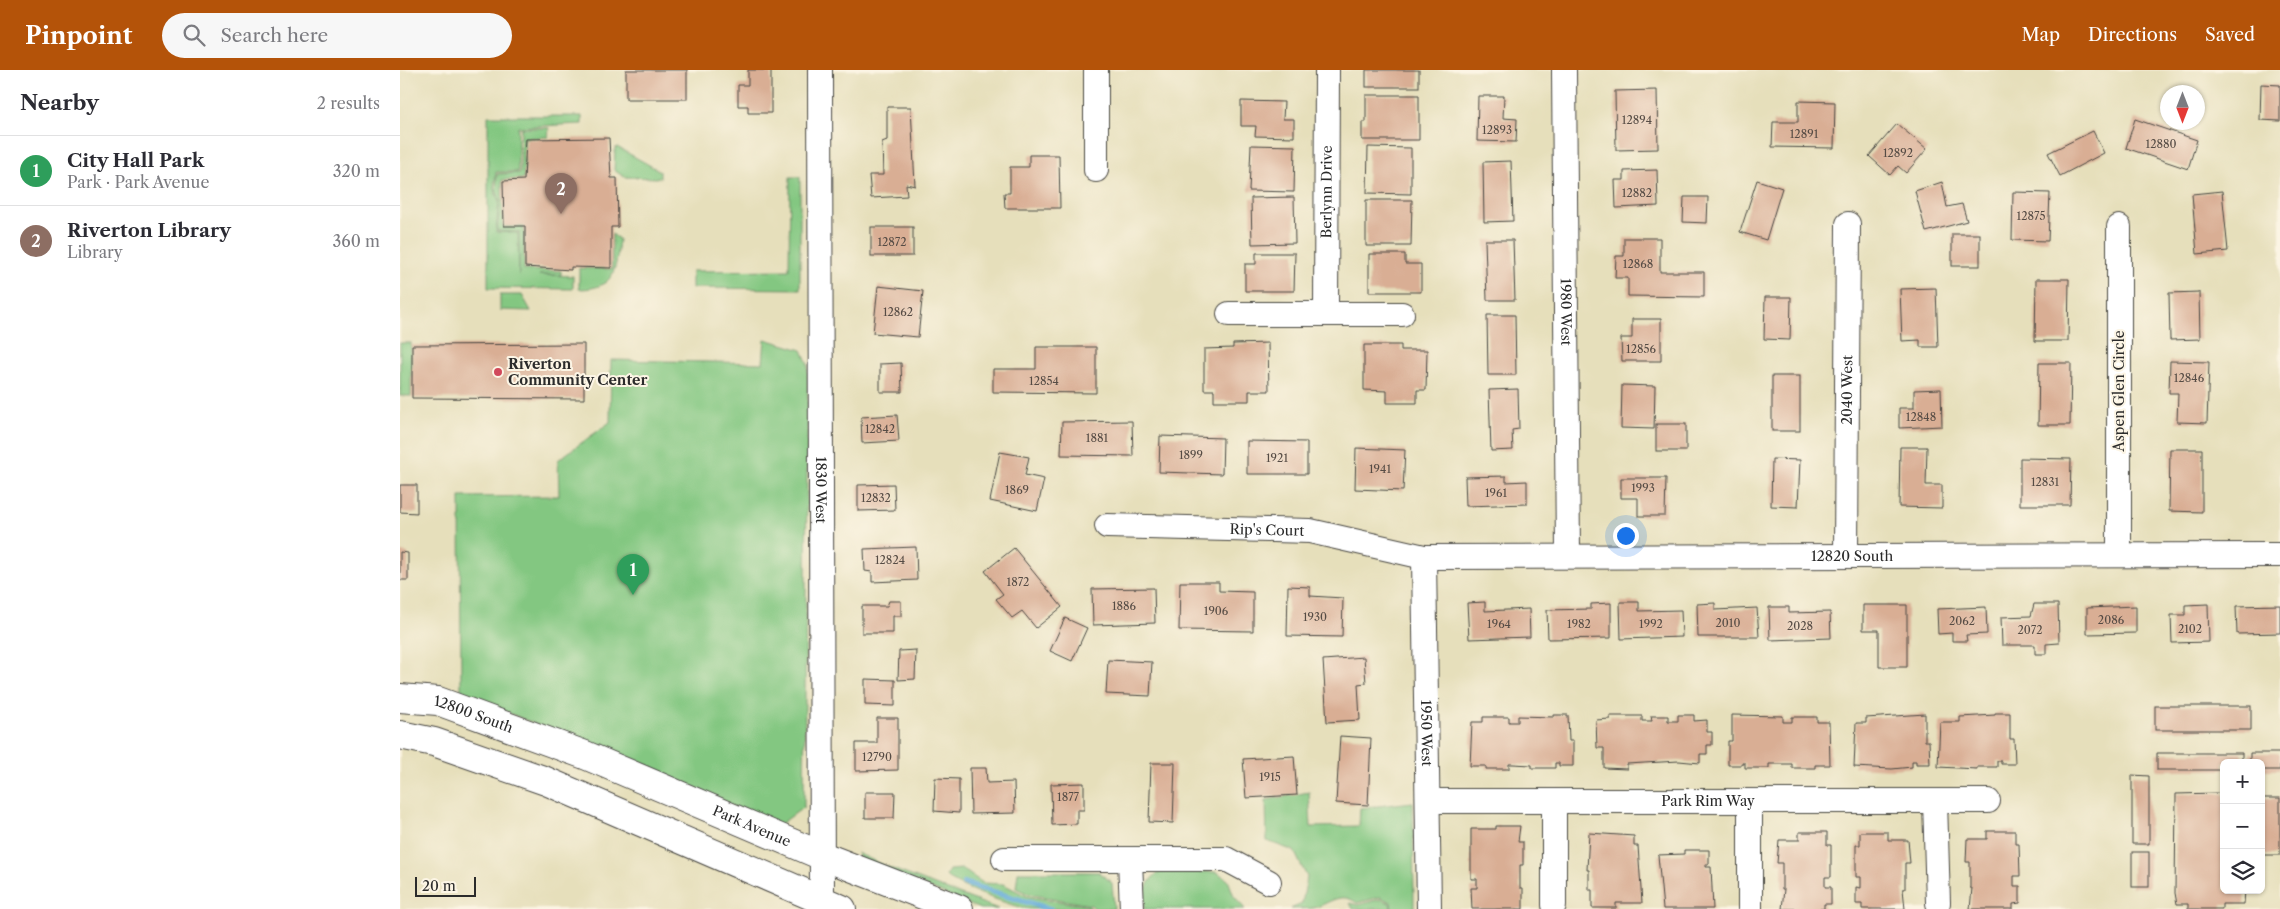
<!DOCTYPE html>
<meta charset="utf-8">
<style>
body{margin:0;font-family:"Libre Caslon Text",serif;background:#f7f7f7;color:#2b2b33}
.controls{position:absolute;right:15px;bottom:15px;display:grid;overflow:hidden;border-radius:8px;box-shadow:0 1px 4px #0004}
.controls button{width:45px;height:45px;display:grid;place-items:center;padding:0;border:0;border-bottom:1px solid #e1e1e2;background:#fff;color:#2b2b33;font:25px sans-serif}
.compass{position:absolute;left:1760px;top:15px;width:45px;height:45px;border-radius:50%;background:#fff;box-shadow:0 1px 4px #0004;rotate:180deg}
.scale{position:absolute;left:15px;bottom:12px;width:61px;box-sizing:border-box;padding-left:5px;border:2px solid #2b2b2b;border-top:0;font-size:14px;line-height:18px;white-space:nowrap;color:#2b2b2b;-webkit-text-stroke:4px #fcf5e5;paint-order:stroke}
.you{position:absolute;left:1225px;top:465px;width:18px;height:18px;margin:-12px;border:4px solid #fff;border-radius:50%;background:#1a73e8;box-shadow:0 0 0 8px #1a73e833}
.badge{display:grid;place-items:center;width:32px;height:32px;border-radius:50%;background:#b45309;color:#fff;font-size:16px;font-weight:700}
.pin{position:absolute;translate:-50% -41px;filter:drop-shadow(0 1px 2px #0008)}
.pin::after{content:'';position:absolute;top:26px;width:18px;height:15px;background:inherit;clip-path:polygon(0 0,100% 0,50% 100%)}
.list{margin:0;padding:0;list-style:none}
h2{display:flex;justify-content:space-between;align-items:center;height:65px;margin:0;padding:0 20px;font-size:21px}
h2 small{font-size:16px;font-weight:400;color:#7c7c81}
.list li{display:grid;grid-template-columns:32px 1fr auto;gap:15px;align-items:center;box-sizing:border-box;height:70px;padding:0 20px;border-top:1px solid #e1e1e2}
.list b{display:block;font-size:19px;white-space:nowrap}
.list p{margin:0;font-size:16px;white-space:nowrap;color:#7c7c81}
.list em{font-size:16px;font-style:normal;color:#7c7c81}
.icon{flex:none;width:28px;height:28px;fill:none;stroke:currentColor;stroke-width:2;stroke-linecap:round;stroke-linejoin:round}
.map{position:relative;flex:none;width:1880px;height:839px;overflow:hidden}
header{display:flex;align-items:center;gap:30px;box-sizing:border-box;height:70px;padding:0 25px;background:#b45309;color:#fff}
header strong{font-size:24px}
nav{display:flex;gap:28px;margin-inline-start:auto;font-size:18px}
.search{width:350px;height:45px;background:#f7f7f7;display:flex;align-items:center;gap:12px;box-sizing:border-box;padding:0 18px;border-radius:28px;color:#7c7c81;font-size:19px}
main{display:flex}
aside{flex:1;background:#fff}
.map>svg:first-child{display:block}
.green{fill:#83c781;stroke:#577956}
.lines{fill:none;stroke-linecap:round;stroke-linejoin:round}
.stream{stroke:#60aad8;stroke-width:6}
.building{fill:#d9ae94}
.minor-casing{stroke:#474641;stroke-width:26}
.tertiary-casing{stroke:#474641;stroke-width:30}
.minor{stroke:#fff;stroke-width:24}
.tertiary{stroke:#fff;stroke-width:28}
.poi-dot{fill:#d1495b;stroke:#fcf5e5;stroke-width:2}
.labels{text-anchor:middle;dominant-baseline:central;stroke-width:4;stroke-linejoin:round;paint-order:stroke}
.number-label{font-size:11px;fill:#564c45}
.street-label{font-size:14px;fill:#2b2b2b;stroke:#fcf5e5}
.poi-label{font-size:14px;font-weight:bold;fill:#2b2b2b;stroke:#fcf5e5;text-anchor:start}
</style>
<header>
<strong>Pinpoint</strong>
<div class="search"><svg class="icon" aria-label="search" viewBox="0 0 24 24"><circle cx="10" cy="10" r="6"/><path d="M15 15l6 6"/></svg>Search here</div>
<nav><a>Map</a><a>Directions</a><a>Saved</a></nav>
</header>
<main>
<aside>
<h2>Nearby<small>2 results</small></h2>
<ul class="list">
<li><span class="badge" style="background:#2e9e5b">1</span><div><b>City Hall Park</b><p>Park · Park Avenue</p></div><em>320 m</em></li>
<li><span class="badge" style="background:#8d6e63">2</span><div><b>Riverton Library</b><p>Library</p></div><em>360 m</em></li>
</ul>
</aside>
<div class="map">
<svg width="1880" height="839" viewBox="0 0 1880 839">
<rect width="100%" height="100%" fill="#fcf5e5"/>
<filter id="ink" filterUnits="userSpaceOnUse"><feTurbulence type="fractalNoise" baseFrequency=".02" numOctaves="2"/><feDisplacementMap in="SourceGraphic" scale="10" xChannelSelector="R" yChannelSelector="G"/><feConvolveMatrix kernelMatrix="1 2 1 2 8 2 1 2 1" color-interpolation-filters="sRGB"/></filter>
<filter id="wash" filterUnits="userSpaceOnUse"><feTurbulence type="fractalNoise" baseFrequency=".0096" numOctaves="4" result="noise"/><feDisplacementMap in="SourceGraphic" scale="20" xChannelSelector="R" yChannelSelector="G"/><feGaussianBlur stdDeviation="1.12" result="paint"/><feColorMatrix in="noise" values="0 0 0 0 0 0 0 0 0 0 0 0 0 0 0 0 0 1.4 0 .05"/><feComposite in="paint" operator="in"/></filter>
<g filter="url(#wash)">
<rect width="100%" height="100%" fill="#e6dfbb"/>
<!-- green -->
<g class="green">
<path d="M88,46H182V54L118,57V102H96L94,119L99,131L96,162L118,163L119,205V162L97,161L100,131L96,120L97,104L120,103L121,58H149L148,67L124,68V109L102,110L103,157H124V200L161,201V205H139L173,206V219L88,218Z"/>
<path d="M217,77L260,101V108L224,107L214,100L215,79Z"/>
<path d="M390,107H400V219L292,218V201L389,200Z"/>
<path d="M212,164L219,169C216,199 216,219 179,219V198L212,199Z"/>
<path d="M100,225H122L131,241L100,240Z"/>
<path d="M365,269L402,280L408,294L404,737L378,756L61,623L60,427L159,426L158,390L210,352L211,290L363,293Z"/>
<rect x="0" y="273" width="11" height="53"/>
<path d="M909,722L911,757L959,756L960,738L1013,732L1014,839H992L991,832L980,827L957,833C941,821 930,833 914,838C907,839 897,839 890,839L902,834L907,807L894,781L867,771L866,730Z"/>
<path d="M457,783L490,798L598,839H580L460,789Z"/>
<path d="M562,799L583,813L603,814L627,826L689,836L692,839C672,839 650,839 629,839C617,838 552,815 546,806L549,800Z"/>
<path d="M618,802H699L712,813L714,839H695L691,835L628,824L616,818Z"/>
<path d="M759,802H817L828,810L834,826L845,839H744C744,822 745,813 759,802Z"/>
<path d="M980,829L990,833L991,839H953L950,833L958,835Z"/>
</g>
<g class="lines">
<!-- stream -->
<path class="stream" d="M564,813L650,839"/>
</g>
<g id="blocks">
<!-- building -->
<g class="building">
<rect x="226" y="0" width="61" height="29"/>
<path d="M348,0H371V43H348V36H338V15H348Z"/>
<rect x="966" y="0" width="53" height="17"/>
<path d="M1861,14L1880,15V51L1860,50Z"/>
<path d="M1257,20L1258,79L1216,80L1215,21Z"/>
<path d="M966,25H1019V70H962V52H966Z"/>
<path d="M1078,26H1104L1103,48L1117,49L1116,72L1077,71Z"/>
<path d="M841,31L884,32L883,49H894V67L855,66L856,56H841Z"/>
<path d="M1398,31L1435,32L1434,78L1372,77L1373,52H1398Z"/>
<path d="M487,37H511L515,116L506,114L507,126L471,128L469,105H483L482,72L487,70Z"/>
<path d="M1735,49L1797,70L1788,99L1726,78Z"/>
<path d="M1497,54L1527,79L1506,103L1498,96L1490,105L1469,86Z"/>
<path d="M1693,61L1704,83L1660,106L1648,83Z"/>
<path d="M209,68L211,108H217L218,157H211V198L171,197V200L125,197V156H104L103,111L124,110L126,69Z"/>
<path d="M851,75L895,76L894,122L849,121Z"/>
<path d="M968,77L1011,78V124L967,123Z"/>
<path d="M629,85H659L660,138H605L604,123H610V97H629Z"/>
<path d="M1111,91L1113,151L1084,152L1083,92Z"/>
<path d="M1257,100L1258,136L1216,138L1215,110H1224V101Z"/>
<path d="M1357,110L1382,118L1366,170L1340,162Z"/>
<path d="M1542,112L1547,137L1562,134L1567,151L1526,162L1515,121Z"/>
<path d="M1822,121L1828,181L1797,184L1792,124Z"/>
<path d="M1613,122L1650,123L1648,171L1612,170Z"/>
<path d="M894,127L895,173L852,174L851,128Z"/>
<path d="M1284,127H1308L1307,153L1283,152Z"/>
<path d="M966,130H1012L1011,176H966Z"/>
<rect x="471" y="157" width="42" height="29"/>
<rect x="1552" y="164" width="28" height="32"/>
<path d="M1224,168H1260V202H1304V227L1228,226V208H1215L1216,186H1224Z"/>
<path d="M1085,170H1113L1115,230H1087Z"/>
<path d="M856,183H895L894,221H845V194H856Z"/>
<path d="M969,184H1005V194H1021V222H969Z"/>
<path d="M1636,209H1669L1668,271H1635Z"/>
<path d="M478,216L523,221L518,267L473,263Z"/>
<path d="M1536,218L1538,277H1520V270L1502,271L1500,219Z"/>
<path d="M1799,222L1800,269L1770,270L1769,223Z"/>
<path d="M1365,227H1391L1390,270L1364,269Z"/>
<path d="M1087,245H1115L1116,305H1088Z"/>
<path d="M1232,249H1261V291H1222L1221,268H1232Z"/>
<path d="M868,273L869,321H849V331H814V320H804V279L833,278V274Z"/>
<path d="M184,274V329L12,328V275Z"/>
<path d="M964,275H1001V280H1027L1026,320H1017V333H987V321L964,320Z"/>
<path d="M636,277H696V323L593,322V299H636Z"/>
<path d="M1770,291L1809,292L1807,353L1777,352L1778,323H1769Z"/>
<path d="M501,293L502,322H480V294Z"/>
<path d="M1639,293H1671L1670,355H1638Z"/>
<rect x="1372" y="306" width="28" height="55"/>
<path d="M1222,315L1255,316L1254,359L1221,358Z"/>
<path d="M1118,319L1119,359L1112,360L1113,380L1091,381L1089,320Z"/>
<path d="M1541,319L1542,356L1499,358V338H1514V320Z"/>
<path d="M497,345L499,371L462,373L461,347Z"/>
<path d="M732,351L733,386L661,385L662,352Z"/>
<rect x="1256" y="354" width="30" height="27"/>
<path d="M760,366L823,368L822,404L759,402Z"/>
<path d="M847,371L907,372V404H847Z"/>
<path d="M1500,377H1527L1526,415H1542V438L1499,437Z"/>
<path d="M956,378L1005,380L1003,421L955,419Z"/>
<path d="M1770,379H1802V442L1769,441Z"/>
<path d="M600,382L629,387L625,405L644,409L637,441L590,431Z"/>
<path d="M1620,388L1671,389L1670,435H1620Z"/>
<path d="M1372,389L1400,390L1398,437L1371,436Z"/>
<path d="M1106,406V412L1127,411V434L1066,436L1065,407Z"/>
<path d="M1221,408H1266L1265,446H1238V428H1221Z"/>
<path d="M494,414L495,440L458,441V415Z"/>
<path d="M0,415H17V443L0,442Z"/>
<path d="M516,477L517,510L472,512V502L465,501L464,479Z"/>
<path d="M614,478L662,537L636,558L622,541L612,548L596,529L603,524L585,501Z"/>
<path d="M0,482L8,483V510H0Z"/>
<path d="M780,512H819V521L853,522V561L779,560Z"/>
<path d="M888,516L910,517V526L943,528L942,567L887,566Z"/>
<path d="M754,518L755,553L693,555L692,519Z"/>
<path d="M489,531H501V546H493V563H462V536H487Z"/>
<path d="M1085,532V541L1129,539L1130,567L1069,569L1067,533Z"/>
<path d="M1220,532H1239V541L1281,540L1282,567L1221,569Z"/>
<path d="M1211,533V568L1148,569L1147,540L1191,539V534Z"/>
<path d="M1315,533V540L1357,538L1359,567H1298L1297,534Z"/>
<path d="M1634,534H1658L1659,573L1646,574V584H1635V575H1602L1601,547L1631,546Z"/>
<path d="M1808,534L1809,572L1772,573L1771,545H1785V535Z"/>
<path d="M1463,535H1507V597H1479V560H1463Z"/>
<path d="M1880,535V563L1837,564L1836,536Z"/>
<path d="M1736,536V563L1687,564V538Z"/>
<path d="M1369,537H1389V543L1430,542L1431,568L1370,570Z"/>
<path d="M1586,537L1587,564L1566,565L1567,571H1552V563L1538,564L1537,539Z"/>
<path d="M665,548L687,558L672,591L650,581Z"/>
<path d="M516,580L515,609L498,610L499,581Z"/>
<path d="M964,587L966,613L958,614L960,650L927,652L923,590Z"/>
<path d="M708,590L752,592L750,626L706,624Z"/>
<path d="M465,609L495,610V636L465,635Z"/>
<rect x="1755" y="636" width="96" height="24"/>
<path d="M1595,643H1610V669H1614L1615,694H1601V691H1597V697H1577V699L1538,697L1540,652H1560V647L1595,645Z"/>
<path d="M1525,644V671H1529L1530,694H1516V691H1512V697L1492,699L1454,697L1456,653H1466V648Z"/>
<path d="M1154,645H1168L1169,671H1173V696H1159V693H1155V698H1132V695L1113,694H1109V699H1086V696H1070L1072,652H1083V647H1109V652H1118V646L1154,647Z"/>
<path d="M1278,645H1294V651L1307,650V662H1312V675H1307V684H1300V693L1279,691L1227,694V699L1204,698V678H1197L1196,650L1210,649V646H1242V651H1252L1251,646H1268V651H1278Z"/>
<path d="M1332,645L1383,646V652H1392V647H1417V652H1429L1430,695H1415V698H1392V694H1369V698H1345V693H1342V695H1328V671H1332Z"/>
<path d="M477,648H498V700L456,701V673H477Z"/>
<path d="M940,666L971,668L968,735L936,733Z"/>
<path d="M1757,683H1842V693H1824V700H1757Z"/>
<path d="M1850,683H1880V700H1861V693H1850Z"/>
<path d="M894,686L897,725L846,728L843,689Z"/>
<path d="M751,693H775L773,753L749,752Z"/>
<path d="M570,698H586L587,713L614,712L615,743L571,744Z"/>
<path d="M1732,705L1749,706V774H1732Z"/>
<path d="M535,708L559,709V743L534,741Z"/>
<path d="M684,713V740H677V754L652,755L651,714Z"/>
<path d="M465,722H495L494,748H465Z"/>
<path d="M1816,723L1824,724V820H1845L1844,834H1822V839H1788V834H1777L1775,823L1776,724Z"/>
<rect x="1861" y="728" width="19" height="57"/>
<path d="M1096,756H1120L1118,772H1123V795H1120V818H1123V839H1072L1071,818H1077V809H1071V759H1096Z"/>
<path d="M1587,761H1615V774H1619L1620,806H1614V816H1620V833L1613,834V839H1570L1572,818H1570V792H1566L1567,769H1587Z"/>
<path d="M1399,762H1427V775H1431V807H1425V817H1431V834H1424V839H1382L1384,819H1382V793H1377L1379,770H1399Z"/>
<path d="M1460,762H1488V770H1508L1510,793H1505V819H1503L1505,839H1462V834H1456V817L1461,818V807H1456V775H1460Z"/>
<path d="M1189,763L1234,766V776H1238L1242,833H1216V838H1192V820H1189V800H1187Z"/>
<path d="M1284,780H1309V794H1306V797H1311L1313,839H1263L1258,785L1284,784Z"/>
<rect x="1732" y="782" width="17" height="35"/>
</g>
</g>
</g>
<g filter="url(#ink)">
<use href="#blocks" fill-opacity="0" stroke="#474641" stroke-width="1"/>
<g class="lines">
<defs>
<g id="minor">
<path id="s1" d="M420,0L422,839"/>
<path id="s2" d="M1164,0L1168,485"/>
<path d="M696,100V0"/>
<path d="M829,244H1002"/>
<path id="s3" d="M926,244L927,0"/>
<path id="s4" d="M707,456L910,461L1024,487L1880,485"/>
<path d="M1719,484V157"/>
<path id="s5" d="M1446,486L1448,154"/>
<path id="s6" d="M1024,487L1029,839"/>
<path id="s7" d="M1028,731H1588"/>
<path d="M1154,731V835"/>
<path d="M1535,731L1538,833"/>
<path d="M604,789H826L869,812"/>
<path d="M730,790L732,839"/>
<path d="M1350,839V731"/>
</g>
<g id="tertiary">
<path id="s8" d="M0,628L38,631L185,685L420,785L559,839"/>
<path d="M0,665L34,672L146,711L442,839"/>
</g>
</defs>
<!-- minor casing -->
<use href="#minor" class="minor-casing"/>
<!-- tertiary casing -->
<use href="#tertiary" class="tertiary-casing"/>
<!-- minor -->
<use href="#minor" class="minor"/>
<!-- tertiary -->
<use href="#tertiary" class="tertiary"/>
</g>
</g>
<!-- markers -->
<circle class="poi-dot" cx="98" cy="302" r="5"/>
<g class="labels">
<!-- number labels -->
<g class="number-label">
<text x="1237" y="50">12894</text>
<text x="1097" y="60">12893</text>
<text x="1404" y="64">12891</text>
<text x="1761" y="74">12880</text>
<text x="1498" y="83">12892</text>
<text x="1237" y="123">12882</text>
<text x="1631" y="146">12875</text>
<text x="492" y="172">12872</text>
<text x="1238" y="194">12868</text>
<text x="498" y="242">12862</text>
<text x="1241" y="279">12856</text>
<text x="1789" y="308">12846</text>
<text x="644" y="311">12854</text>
<text x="1521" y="347">12848</text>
<text x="480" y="359">12842</text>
<text x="697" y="368">1881</text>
<text x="791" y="385">1899</text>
<text x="877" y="388">1921</text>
<text x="980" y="399">1941</text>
<text x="1645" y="412">12831</text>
<text x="1243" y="418">1993</text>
<text x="617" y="420">1869</text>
<text x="1096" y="423">1961</text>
<text x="476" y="428">12832</text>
<text x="490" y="490">12824</text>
<text x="618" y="512">1872</text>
<text x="724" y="536">1886</text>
<text x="816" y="541">1906</text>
<text x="915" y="547">1930</text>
<text x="1711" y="550">2086</text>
<text x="1562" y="551">2062</text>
<text x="1328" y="553">2010</text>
<text x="1099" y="554">1964</text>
<text x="1179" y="554">1982</text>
<text x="1251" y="554">1992</text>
<text x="1400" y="556">2028</text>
<text x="1790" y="559">2102</text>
<text x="1630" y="560">2072</text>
<text x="477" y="687">12790</text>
<text x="870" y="707">1915</text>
<text x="668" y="727">1877</text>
</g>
<!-- street labels -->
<g class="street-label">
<text stroke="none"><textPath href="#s3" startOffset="122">Berlynn Drive</textPath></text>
<text stroke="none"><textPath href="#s2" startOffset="242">1980 West</textPath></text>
<text stroke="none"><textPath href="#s5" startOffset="166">2040 West</textPath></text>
<text transform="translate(1719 321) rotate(-90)">Aspen Glen Circle</text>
<text stroke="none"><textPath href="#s1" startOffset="420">1830 West</textPath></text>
<text stroke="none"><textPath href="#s4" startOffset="160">Rip's Court</textPath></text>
<text stroke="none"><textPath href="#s4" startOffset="748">12820 South</textPath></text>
<text stroke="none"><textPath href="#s8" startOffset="76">12800 South</textPath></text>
<text stroke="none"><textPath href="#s6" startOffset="176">1950 West</textPath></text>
<text stroke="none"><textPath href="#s7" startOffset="280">Park Rim Way</textPath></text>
<text stroke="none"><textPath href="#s8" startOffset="376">Park Avenue</textPath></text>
</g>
<!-- poi labels -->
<g class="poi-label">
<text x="108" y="294">Riverton<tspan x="108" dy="16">Community Center</tspan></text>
</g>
</g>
</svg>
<div class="controls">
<button>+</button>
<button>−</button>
<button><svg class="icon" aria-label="layers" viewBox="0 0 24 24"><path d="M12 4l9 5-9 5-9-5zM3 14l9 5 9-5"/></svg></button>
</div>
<svg class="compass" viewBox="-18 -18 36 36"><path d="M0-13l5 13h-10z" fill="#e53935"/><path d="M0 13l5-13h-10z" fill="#7c7c81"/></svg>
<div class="scale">20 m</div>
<div class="you"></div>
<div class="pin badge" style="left:233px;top:525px;background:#2e9e5b">1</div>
<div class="pin badge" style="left:161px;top:144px;background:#8d6e63">2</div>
</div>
</main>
